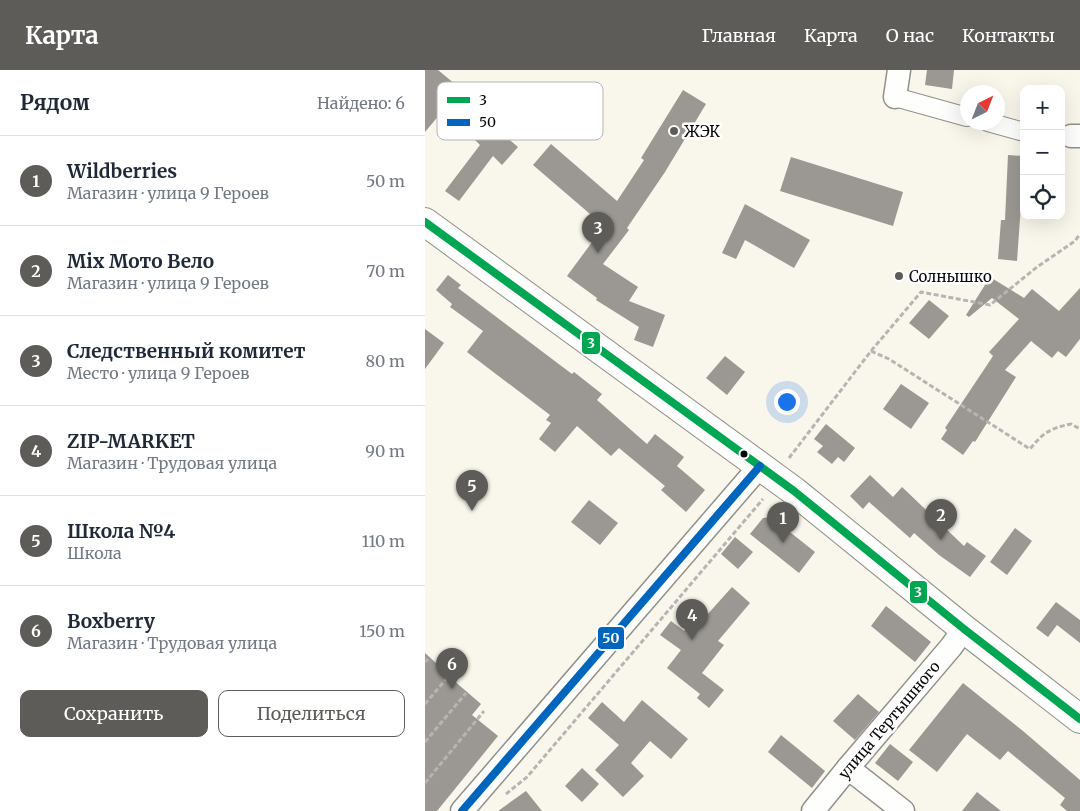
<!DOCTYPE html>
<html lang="ru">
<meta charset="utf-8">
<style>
body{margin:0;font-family:Merriweather,serif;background:#f6f6f7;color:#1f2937}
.controls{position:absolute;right:15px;top:15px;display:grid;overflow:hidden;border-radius:10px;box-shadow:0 5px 20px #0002}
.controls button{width:45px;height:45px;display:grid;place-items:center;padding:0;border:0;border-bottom:1px solid #e0e1e3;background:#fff;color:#1f2937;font:25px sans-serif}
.compass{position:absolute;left:535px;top:15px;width:45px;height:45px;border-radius:50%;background:#fff;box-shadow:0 5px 20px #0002;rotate:42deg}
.you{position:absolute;left:361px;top:331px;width:18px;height:18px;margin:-12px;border:4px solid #fff;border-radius:50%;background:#1a73e8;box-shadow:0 0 0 8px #1a73e833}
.badge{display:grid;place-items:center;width:32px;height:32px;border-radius:50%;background:#5d5c58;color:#fff;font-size:16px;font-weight:700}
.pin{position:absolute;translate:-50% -41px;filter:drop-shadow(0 1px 2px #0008)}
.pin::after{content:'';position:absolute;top:26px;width:18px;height:15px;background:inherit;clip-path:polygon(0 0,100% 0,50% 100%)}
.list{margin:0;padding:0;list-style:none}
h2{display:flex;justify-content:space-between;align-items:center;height:65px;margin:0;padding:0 20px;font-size:21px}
h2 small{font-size:16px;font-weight:400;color:#747a83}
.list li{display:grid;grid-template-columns:32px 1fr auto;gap:15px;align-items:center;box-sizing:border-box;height:90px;padding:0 20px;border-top:1px solid #e0e1e3}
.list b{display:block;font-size:19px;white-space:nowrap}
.list p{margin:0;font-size:16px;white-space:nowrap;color:#747a83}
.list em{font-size:16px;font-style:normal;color:#747a83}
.actions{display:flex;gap:10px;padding:15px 20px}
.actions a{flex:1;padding:11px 0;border:1px solid #5d5c58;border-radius:10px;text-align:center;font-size:18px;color:#5d5c58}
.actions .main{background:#5d5c58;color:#fff}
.icon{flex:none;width:28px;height:28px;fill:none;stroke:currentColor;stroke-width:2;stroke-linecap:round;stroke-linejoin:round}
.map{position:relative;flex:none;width:655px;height:741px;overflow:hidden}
header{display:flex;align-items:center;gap:30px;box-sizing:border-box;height:70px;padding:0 25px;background:#5d5c58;color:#fff}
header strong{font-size:24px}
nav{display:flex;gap:28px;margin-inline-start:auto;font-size:18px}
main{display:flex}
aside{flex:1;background:#fff}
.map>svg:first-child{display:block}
.building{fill:#9b9893}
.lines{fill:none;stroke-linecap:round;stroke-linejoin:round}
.pedestrian-casing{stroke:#91908b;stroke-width:20}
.minor-casing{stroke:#91908b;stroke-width:25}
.tertiary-casing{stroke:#91908b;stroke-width:30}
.path{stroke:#b6b5b4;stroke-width:3;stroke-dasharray:5 2.5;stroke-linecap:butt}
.pedestrian{stroke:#fefefc;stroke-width:18}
.minor{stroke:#fefefc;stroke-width:22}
.tertiary{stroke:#fefefc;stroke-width:28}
.bus-1-casing{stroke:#fff;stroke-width:11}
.bus-2-casing{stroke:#fff;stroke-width:11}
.bus-1{stroke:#00a651;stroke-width:8}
.bus-2{stroke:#0065bd;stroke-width:8}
.poi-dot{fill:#5d5c58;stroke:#fff;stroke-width:2}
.bus-dot{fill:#090909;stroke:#fff;stroke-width:2}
.labels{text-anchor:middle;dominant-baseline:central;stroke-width:5;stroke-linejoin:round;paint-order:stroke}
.poi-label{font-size:15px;fill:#090909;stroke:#fff;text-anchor:start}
.street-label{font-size:15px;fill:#090909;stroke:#fff}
.key{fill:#fff;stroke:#b5b5b5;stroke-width:1}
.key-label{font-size:14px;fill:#090909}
.line-badge{stroke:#fff;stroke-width:2}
.badge-label{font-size:14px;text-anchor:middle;font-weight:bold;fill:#fff}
</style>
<header>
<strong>Карта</strong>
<nav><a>Главная</a><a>Карта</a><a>О нас</a><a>Контакты</a></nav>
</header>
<main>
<aside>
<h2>Рядом<small>Найдено: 6</small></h2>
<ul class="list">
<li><span class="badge">1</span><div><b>Wildberries</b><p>Магазин · улица 9 Героев</p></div><em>50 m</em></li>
<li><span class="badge">2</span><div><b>Mix Мото Вело</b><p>Магазин · улица 9 Героев</p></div><em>70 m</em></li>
<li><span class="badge">3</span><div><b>Следственный комитет</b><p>Место · улица 9 Героев</p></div><em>80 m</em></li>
<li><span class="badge">4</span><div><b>ZIP-MARKET</b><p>Магазин · Трудовая улица</p></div><em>90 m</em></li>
<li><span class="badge">5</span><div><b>Школа №4</b><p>Школа</p></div><em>110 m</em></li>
<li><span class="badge">6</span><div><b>Boxberry</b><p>Магазин · Трудовая улица</p></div><em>150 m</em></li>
</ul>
<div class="actions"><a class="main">Сохранить</a><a>Поделиться</a></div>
</aside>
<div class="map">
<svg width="655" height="741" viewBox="0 0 655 741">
<rect width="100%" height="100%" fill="#f9f6ec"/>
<!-- building -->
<g class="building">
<path d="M0,0H13L36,19L0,62Z"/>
<path d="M502,0H529L527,19L500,15Z"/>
<path d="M258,20L281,34L240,102L202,158L204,160L178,194L213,217L204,231L240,245L228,277L209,270L214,257L171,230L172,228L142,206L179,156L108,95L126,74L192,131L219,90L216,88Z"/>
<path d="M65,53L93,77L77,95L68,86L34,131L20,121L55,75L50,70Z"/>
<path d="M583,85L599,86V121H597L592,191L573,189L576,150H580Z"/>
<path d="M366,87L478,122L468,156L355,121Z"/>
<path d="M320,134L385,170L369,198L320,170L311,189L297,183Z"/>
<path d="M23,205L36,215L33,218L147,304L149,302L177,324L172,330L222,374L230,364L259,387L252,396L280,420L261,442L236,420L240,416L194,378L186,386L152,356L130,382L114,369L126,353L121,350L125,345L42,282L58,261L25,237L27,234L11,220Z"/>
<path d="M565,207L599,228L607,219L634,241L655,218V269L641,287L633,281L627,288L606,271L580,300L591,307L550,372L548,371L538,385L516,369L522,360L520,358L568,286L564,282L594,249L567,228L544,247L541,245Z"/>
<path d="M504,230L524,246L504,269L484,253Z"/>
<path d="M0,259L19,273L0,299Z"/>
<path d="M300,286L320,302L302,325L281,308Z"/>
<path d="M476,314L504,333L486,359L458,339Z"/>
<path d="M401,354L430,378L419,392L413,387L407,394L392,382L398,376L389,369Z"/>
<path d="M445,405L468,427L477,417L539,476L542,472L561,486L545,507L514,485L489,463L485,468L444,432L438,439L425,426Z"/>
<path d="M164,430L193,453L175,475L146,452Z"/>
<path d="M346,447L390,482L374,503L325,464L338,448Z"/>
<path d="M590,458L607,471L582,505L565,492Z"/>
<path d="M310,467L328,482L313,499L296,484Z"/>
<path d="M307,517L325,533L293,571L299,575L277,603L299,620L284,638L272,628L275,624L242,598L256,580L235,565L246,551L259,561L267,550L273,555Z"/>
<path d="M631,532L655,550V573L632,555L623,567L611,558Z"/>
<path d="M461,536L506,572L490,592L446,556Z"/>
<path d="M0,583L21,602L20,603L56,634L47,645L73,666L12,741H0Z"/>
<path d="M538,613L598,661L655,710V741H642L635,735L640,728L583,681L575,690L542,664L512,702L484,680Z"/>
<path d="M433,624L454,642L430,670L408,651Z"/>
<path d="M217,630L263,669L246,689L225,671L206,693L219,706L198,727L170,700L194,675L163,648L177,632L199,652Z"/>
<path d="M356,665L400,701L387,718L343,682Z"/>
<path d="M465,674L488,692L473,711L450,693Z"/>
<path d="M157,698L174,714L157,732L140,716Z"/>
<path d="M101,721L117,741H73Z"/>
<path d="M552,722L576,741H537Z"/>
</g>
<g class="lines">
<defs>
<g id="pedestrian">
<path d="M470,27L542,47"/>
<path d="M563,52L599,62"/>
</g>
<g id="minor">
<path d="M470,27L474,0"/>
<path d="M646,66H655"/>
<path d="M423,698L478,741"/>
<path d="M37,741L335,396"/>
<path d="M388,741L423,698L526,577L539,559"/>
</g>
<path id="tertiary" d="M0,152L369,421L539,559L655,649"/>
</defs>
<!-- pedestrian casing -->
<use href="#pedestrian" class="pedestrian-casing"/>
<!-- minor casing -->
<use href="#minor" class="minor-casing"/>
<!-- tertiary casing -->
<use href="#tertiary" class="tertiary-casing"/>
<!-- path -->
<g class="path">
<path d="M446,281L464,289L605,379C618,363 625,358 646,354L655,359"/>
<path d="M364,388L446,281L496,222L565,235L612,197L650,171L655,164"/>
<path d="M0,592L3,589"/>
<path d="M0,634L23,607"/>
<path d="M0,672L41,623"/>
<path d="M0,713L59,641"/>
<path d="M81,724L102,707L338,429"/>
</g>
<!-- pedestrian -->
<use href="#pedestrian" class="pedestrian"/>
<!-- minor -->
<use href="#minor" class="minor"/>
<!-- tertiary -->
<use href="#tertiary" class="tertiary"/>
<defs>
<path id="bus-1" d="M0,152L369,421L539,559L655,649"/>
<path id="bus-2" d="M37,741L335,396"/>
</defs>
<!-- bus-1 casing -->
<use href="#bus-1" class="bus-1-casing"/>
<!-- bus-2 casing -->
<use href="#bus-2" class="bus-2-casing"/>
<!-- bus-1 -->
<use href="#bus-1" class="bus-1"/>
<!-- bus-2 -->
<use href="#bus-2" class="bus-2"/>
</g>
<!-- markers -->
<g class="poi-dot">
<circle cx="249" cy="61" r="5"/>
<circle cx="474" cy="206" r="5"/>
</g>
<circle class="bus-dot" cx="319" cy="384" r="4.5"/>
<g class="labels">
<!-- poi labels -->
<g class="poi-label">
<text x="259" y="61">ЖЭК</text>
<text x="484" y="206">Солнышко</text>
</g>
<!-- street labels -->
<g class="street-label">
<text transform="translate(464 650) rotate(-50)">улица Тертышного</text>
</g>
</g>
<!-- legend -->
<rect x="12" y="12" width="166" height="58" rx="8" class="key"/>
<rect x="22" y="27" width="23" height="6" fill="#00a651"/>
<rect x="22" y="49" width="23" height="7" fill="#0065bd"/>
<g class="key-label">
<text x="54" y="35">3</text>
<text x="54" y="57">50</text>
</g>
<g class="line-badge">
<rect x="156" y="261" width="20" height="24" rx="5" fill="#00a651"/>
<rect x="484" y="510" width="19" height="24" rx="5" fill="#00a651"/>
<rect x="172" y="556" width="28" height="24" rx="5" fill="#0065bd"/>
</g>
<g class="badge-label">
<text x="166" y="278">3</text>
<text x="493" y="527">3</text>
<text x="186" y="573">50</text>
</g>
</svg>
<div class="controls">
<button>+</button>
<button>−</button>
<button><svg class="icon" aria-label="locate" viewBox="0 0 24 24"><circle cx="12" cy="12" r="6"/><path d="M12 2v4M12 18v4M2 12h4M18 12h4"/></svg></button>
</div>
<svg class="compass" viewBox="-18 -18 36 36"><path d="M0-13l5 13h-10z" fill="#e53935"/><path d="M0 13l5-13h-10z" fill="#747a83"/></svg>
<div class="you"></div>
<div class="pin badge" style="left:358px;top:473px">1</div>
<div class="pin badge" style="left:516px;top:470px">2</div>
<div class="pin badge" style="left:173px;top:183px">3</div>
<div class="pin badge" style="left:267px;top:570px">4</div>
<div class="pin badge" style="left:47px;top:441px">5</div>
<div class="pin badge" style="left:27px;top:619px">6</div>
</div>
</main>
